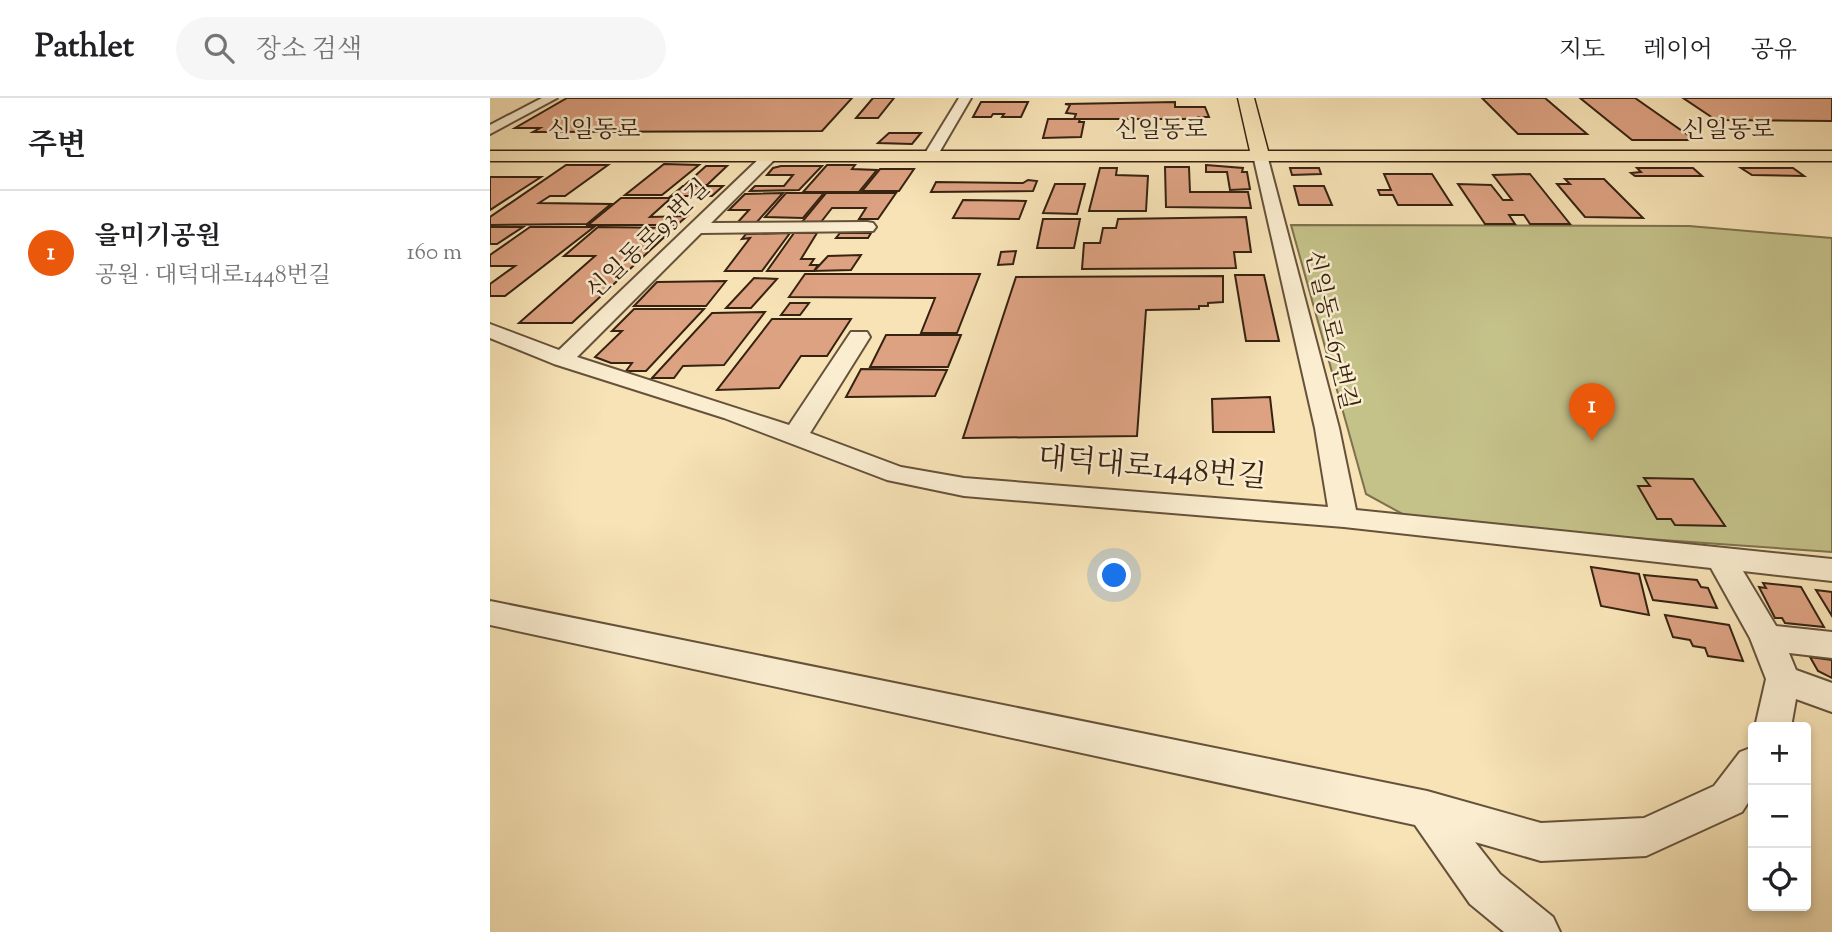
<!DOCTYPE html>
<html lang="ko">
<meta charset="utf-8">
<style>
body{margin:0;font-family:"Sorts Mill Goudy","Noto Serif KR",serif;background:#f6f6f6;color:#202124}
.controls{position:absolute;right:21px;bottom:21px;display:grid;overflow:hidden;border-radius:7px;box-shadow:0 4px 10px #0003}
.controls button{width:63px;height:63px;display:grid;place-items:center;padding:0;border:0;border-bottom:2px solid #e0e0e0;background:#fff;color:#202124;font:35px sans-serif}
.you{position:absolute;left:625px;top:478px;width:24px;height:24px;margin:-18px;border:5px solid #fff;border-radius:50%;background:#1a73e8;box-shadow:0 0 0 10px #1a73e833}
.badge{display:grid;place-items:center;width:46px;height:46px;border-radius:50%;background:#ea580c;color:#fff;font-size:23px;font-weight:700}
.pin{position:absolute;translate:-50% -58px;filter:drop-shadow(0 2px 4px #0008)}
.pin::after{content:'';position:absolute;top:37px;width:24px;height:21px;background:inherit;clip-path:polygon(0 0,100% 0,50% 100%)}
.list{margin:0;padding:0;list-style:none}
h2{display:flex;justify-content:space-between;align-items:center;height:91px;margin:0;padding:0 28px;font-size:30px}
h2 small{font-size:23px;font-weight:400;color:#757577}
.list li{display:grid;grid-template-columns:46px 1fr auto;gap:21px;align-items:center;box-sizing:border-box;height:126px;padding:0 28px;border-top:2px solid #e0e0e0}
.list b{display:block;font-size:26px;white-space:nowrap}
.list p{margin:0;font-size:23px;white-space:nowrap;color:#757577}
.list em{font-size:23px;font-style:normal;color:#757577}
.icon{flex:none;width:38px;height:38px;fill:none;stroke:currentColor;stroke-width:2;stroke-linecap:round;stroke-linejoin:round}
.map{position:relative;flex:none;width:1342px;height:834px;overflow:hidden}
header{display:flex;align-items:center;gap:42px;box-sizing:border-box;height:98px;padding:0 35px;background:#fff;border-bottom:2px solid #e0e0e0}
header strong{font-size:33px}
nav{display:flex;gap:38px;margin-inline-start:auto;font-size:24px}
.search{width:490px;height:63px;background:#f6f6f6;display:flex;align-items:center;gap:18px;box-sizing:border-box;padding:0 24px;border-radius:38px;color:#757577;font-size:26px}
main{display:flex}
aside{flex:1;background:#fff}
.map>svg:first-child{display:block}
.green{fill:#c4c189;stroke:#7d724d;stroke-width:2}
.building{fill:#dda282;stroke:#362211;stroke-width:2}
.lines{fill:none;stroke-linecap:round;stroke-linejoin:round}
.minor-casing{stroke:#66523a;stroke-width:4}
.major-casing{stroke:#362211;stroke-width:3}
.minor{fill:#faedd0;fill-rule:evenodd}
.major{fill:#f7e3b6;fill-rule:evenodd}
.labels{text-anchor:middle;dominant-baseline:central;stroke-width:5;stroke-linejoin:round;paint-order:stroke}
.far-street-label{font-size:24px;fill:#362211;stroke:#faedd0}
.street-label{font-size:30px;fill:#362211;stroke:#faedd0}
</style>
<header>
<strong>Pathlet</strong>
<div class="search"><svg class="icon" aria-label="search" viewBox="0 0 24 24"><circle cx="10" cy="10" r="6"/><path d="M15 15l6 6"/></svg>장소 검색</div>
<nav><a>지도</a><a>레이어</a><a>공유</a></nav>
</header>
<main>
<aside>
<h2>주변<small></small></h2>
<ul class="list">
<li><span class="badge">1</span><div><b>을미기공원</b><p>공원 · 대덕대로1448번길</p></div><em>160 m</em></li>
</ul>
</aside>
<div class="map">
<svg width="1342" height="834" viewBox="0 0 1342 834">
<rect width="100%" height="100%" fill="#f7e3b6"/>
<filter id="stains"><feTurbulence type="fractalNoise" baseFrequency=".00286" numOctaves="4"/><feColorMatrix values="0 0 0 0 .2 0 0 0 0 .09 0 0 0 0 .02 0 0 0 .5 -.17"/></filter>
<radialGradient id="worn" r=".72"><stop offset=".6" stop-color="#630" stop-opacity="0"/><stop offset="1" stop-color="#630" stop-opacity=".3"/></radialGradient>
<!-- green -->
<path class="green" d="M801,127L1199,128L1342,140V454L929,425L876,396Z"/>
<!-- building -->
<g class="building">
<path d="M77,0H362L332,33L43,34L50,30H25Z"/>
<path d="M383,0H404L388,20H366Z"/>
<path d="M992,0H1055L1097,36H1028Z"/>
<path d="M1090,0H1145L1205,42H1142Z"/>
<path d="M1193,0H1342V23L1226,22Z"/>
<path d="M491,4H538L531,19H512L514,16H503L501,19H483Z"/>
<path d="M685,4V9H715L719,19H708V21H584L586,16L576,15L580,7L575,6Z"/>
<path d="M558,21H590L589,24H594L591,39L553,40Z"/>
<path d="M399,35H431L422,46L388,45Z"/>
<path d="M174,66L209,67L172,97H135Z"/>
<path d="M76,67H118L75,98H60L49,105L121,106L97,126L0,127V119Z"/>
<path d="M337,67H365L362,71L387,72L369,94H313Z"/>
<path d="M716,67L753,70L752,74H757L760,91L740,92L737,74H716Z"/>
<path d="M216,68H237L217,87H195Z"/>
<path d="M291,68H332L309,92L260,93L265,88H294L303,77H277L283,70Z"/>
<path d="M675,69H699L700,94H758L761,110L676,109Z"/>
<path d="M610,70H627L626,77L658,78L656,113H599Z"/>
<path d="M800,70H829L831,76L802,77Z"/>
<path d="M1147,70H1203L1212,78H1145L1141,75L1151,74Z"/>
<path d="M1251,70H1303L1314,78L1262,77Z"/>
<path d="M390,71H424L409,93H372Z"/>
<path d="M894,76H942L962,107H908L903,97H890L888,92H901Z"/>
<path d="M1040,76L1080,126H1040L1034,117H1019L1025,126H995L968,86L1001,87L1013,102H1022L1003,77Z"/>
<path d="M0,79H51L0,112Z"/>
<path d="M1075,81H1114L1153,120L1095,119L1067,86H1080Z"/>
<path d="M538,82L547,83L543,93L441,94L446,84L533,85Z"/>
<path d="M565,86H595L587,116L553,115Z"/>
<path d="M193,88H233L222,98H181Z"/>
<path d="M804,88H834L842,107H809Z"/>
<path d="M293,95L266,125H247L259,112H239L255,96Z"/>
<path d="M296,95H334L313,120L275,119Z"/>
<path d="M336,95H406L388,121H369L376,110H342L331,124H312Z"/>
<path d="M131,100H181L160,119L197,118L187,127H98Z"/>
<path d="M473,102L536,103L529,121L463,120Z"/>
<path d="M756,119L761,154H744L746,170L592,171L594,145H610L613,130H626L628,121Z"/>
<path d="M553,121H590L584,150H547Z"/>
<path d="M0,129H33L7,146H0Z"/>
<path d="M40,129H104L15,198H0V186L25,168H0V157Z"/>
<path d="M108,129L184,130L82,225H29L105,158H74Z"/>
<path d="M300,135L272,173H235L260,140L252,141L256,136Z"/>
<path d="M304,135H327L311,161H324L320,167H328L324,173H277Z"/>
<path d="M350,135H381L378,140H346Z"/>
<path d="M526,153L523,166L508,167L511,154Z"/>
<path d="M371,157L361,172L324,173L338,158Z"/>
<path d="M315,176H490L467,235H431L445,200L299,199Z"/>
<path d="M745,177H774L789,243H756Z"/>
<path d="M733,178V204L718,205V208H709V211L656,212L647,338L473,340L526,179Z"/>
<path d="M264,180L287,181L261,210H236Z"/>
<path d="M236,183L216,208H144L167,184Z"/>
<path d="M300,205H319L310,217H291Z"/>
<path d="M144,211H214L156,273H136L142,265H121L105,259L132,233H122Z"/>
<path d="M275,214L234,267L193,268L184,280H162L222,215Z"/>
<path d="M282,221H361L337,258H311L289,290L227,292Z"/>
<path d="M396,237H471L458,269H380Z"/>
<path d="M371,271L457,272L445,298L356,299Z"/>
<path d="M780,299L784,334H723L722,301Z"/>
<path d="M1154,380L1203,381L1235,428L1185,427L1181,421H1167L1148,388H1160Z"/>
<path d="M1101,469L1149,476L1159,517L1111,508Z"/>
<path d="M1154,477L1207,482L1211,489L1218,490L1227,510L1163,502Z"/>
<path d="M1273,485L1311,489L1334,529L1295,525L1292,520H1285L1269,489L1276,490Z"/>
<path d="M1326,492L1342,494V518Z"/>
<path d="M1175,517L1239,527L1253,563L1218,558L1215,550L1203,548L1200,542L1183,539Z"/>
<path d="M1320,559L1342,562V580L1328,573Z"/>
</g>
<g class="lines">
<defs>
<g id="minor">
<path d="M52,0H67L0,36V27Z"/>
<path d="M469,0H481L446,60H436L434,57Z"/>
<path d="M770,53L777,57L849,330L866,412L1342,461V483L1253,473L1286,528L1342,534V560L1299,555L1306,572L1342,585V614L1306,601L1301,629H1265L1276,581L1260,540L1221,470L854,429L474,398L397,382L234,320L64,266L0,240V226L69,252L275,55L280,54L287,58L285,61L221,125L377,124L383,125L386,129L383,133L211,135L87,259L299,327L361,234H377L380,239L320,335L411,369L474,380L838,409L825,330L763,57Z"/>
<path d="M0,503L937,693L1051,725L1154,720L1224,688L1250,654L1263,649V697L1252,714L1156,758L1051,763L985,744L1010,776L1063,819L1070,834H1014L980,806L925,727L0,527Z"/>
</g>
<path id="major" d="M748,0H764L778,53H1342V63H0V53H760Z"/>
</defs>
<!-- minor casing -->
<use href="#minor" class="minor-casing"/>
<!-- major casing -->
<use href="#major" class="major-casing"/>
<!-- minor -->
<use href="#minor" class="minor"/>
<!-- major -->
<use href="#major" class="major"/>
</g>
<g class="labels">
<!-- far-street labels -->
<g class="far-street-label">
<text x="104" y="33">신일동로</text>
<text x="671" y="33">신일동로</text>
<text x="1238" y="33">신일동로</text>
<text transform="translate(159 142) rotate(-44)">신일동로93번길</text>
<text transform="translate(840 232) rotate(77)">신일동로67번길</text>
</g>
<!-- street labels -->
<g class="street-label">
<text transform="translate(662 371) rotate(5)">대덕대로1448번길</text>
</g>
</g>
<rect width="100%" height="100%" filter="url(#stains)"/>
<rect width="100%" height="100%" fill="url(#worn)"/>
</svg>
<div class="controls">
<button>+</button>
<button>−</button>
<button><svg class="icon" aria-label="locate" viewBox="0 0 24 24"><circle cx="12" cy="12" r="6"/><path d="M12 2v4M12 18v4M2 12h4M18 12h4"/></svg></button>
</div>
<div class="you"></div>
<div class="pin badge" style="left:1102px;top:343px">1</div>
</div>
</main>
